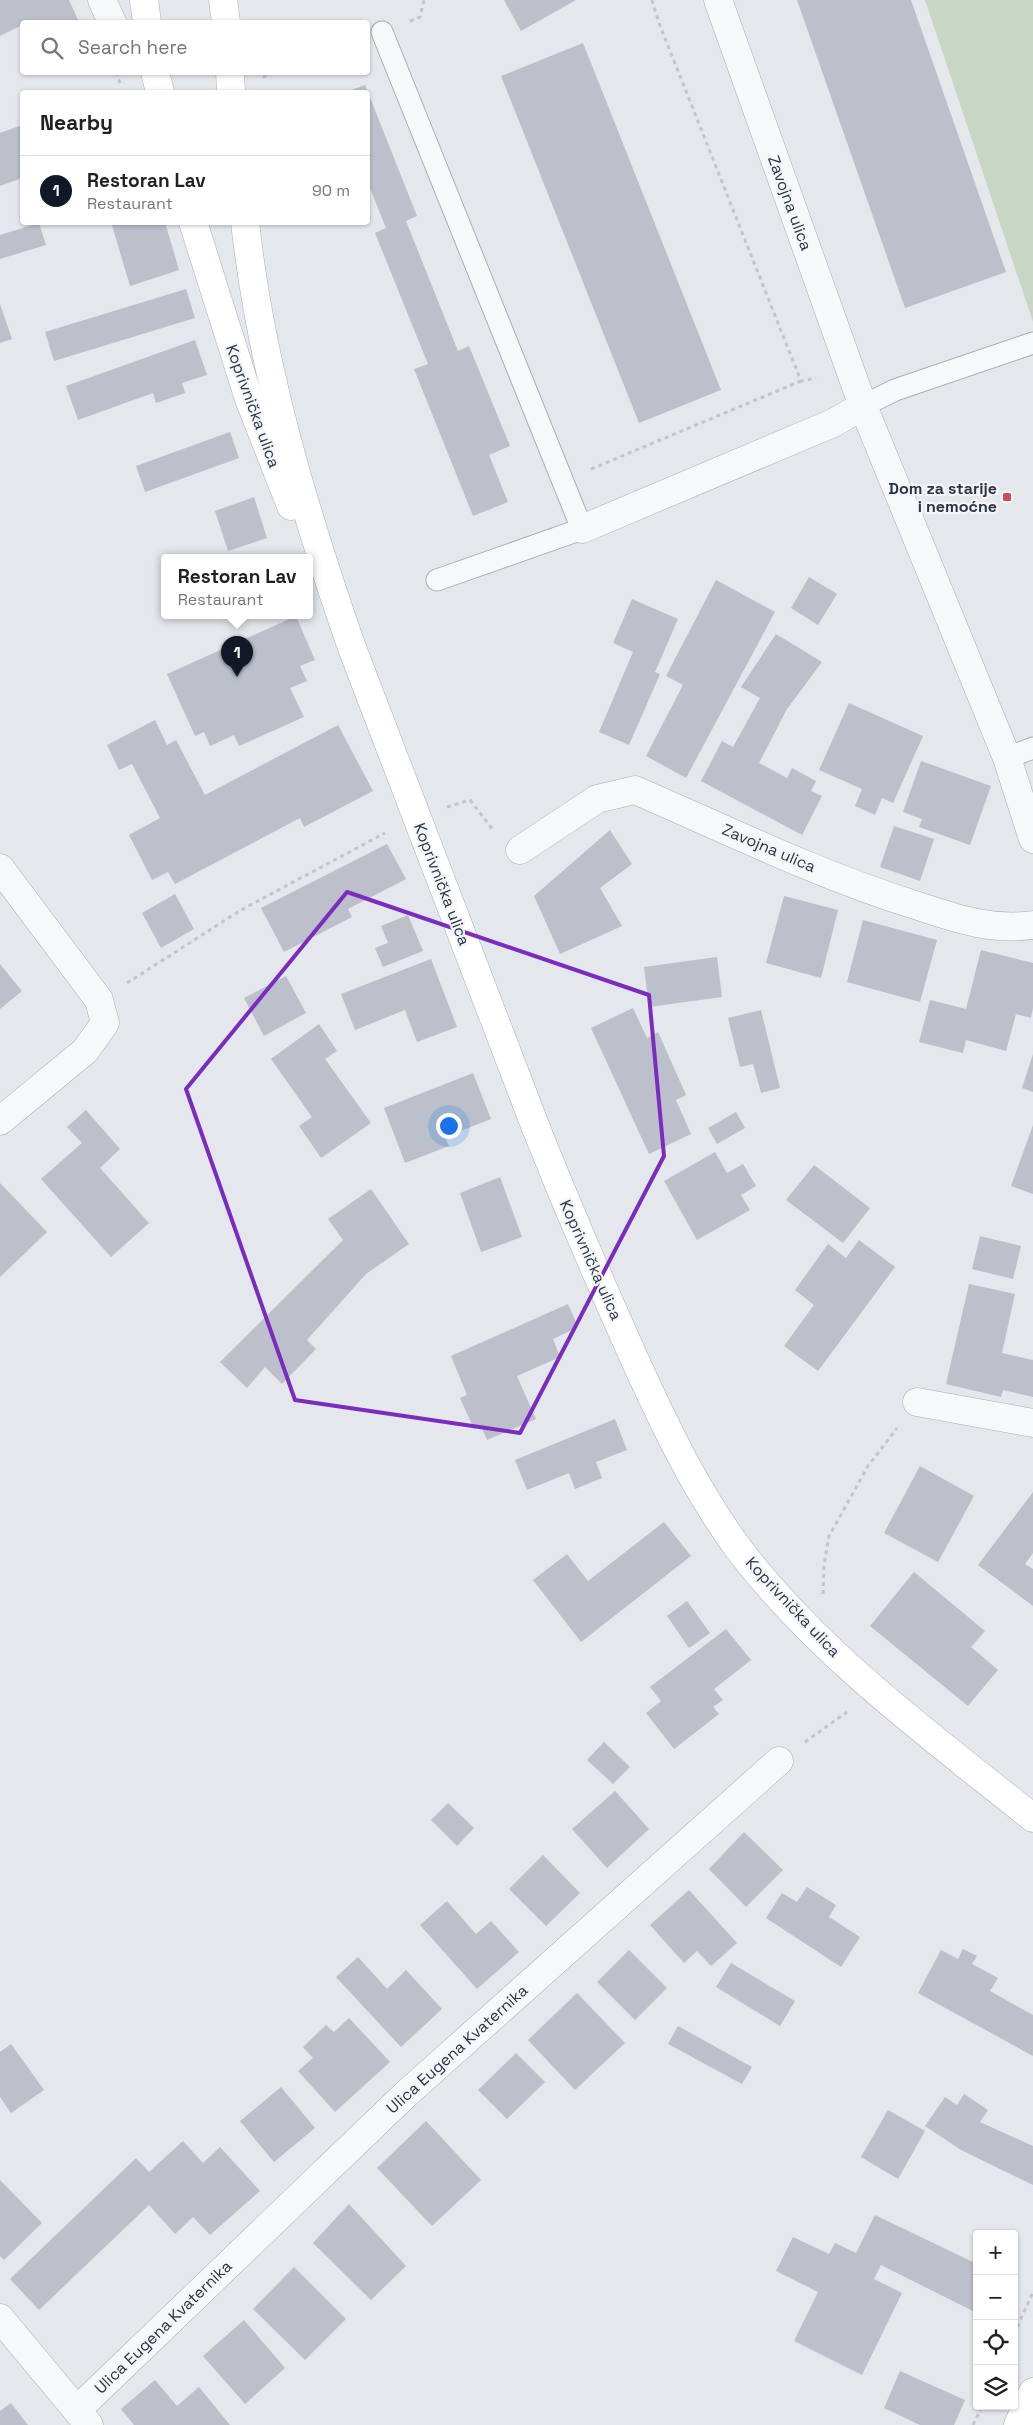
<!DOCTYPE html>
<meta charset="utf-8">
<style>
body{margin:0;font-family:"Space Grotesk",sans-serif;background:#f6f6f6;color:#202124}
.controls{position:absolute;right:15px;bottom:15px;display:grid;overflow:hidden;border-radius:5px;box-shadow:0 1px 4px #0004}
.controls button{width:45px;height:45px;display:grid;place-items:center;padding:0;border:0;border-bottom:1px solid #e0e0e0;background:#fff;color:#202124;font:25px sans-serif}
.you{position:absolute;left:448px;top:1125px;width:18px;height:18px;margin:-12px;border:4px solid #fff;border-radius:50%;background:#1a73e8;box-shadow:0 0 0 8px #1a73e833}
.badge{display:grid;place-items:center;width:32px;height:32px;border-radius:50%;background:#111827;color:#fff;font-size:16px;font-weight:700}
.pin{position:absolute;translate:-50% -41px;filter:drop-shadow(0 1px 2px #0008)}
.pin::after{content:'';position:absolute;top:26px;width:18px;height:15px;background:inherit;clip-path:polygon(0 0,100% 0,50% 100%)}
.popup{position:absolute;left:161px;top:554px;width:152px;height:65px;box-sizing:border-box;display:grid;place-content:center;border-radius:5px;background:#fff;filter:drop-shadow(0 1px 4px #0005);font-size:16px;white-space:nowrap;color:#757577}
.popup b{font-size:19px;color:#202124}
.popup::after{content:'';position:absolute;left:50%;top:100%;margin-left:-10px;border:10px solid transparent;border-top-color:#fff}
.list{margin:0;padding:0;list-style:none}
h2{display:flex;justify-content:space-between;align-items:center;height:65px;margin:0;padding:0 20px;font-size:21px}
h2 small{font-size:16px;font-weight:400;color:#757577}
.list li{display:grid;grid-template-columns:32px 1fr auto;gap:15px;align-items:center;box-sizing:border-box;height:70px;padding:0 20px;border-top:1px solid #e0e0e0}
.list b{display:block;font-size:19px;white-space:nowrap}
.list p{margin:0;font-size:16px;white-space:nowrap;color:#757577}
.list em{font-size:16px;font-style:normal;color:#757577}
.icon{flex:none;width:28px;height:28px;fill:none;stroke:currentColor;stroke-width:2;stroke-linecap:round;stroke-linejoin:round}
.map{position:relative;flex:none;width:1033px;height:2425px;overflow:hidden}
.search{position:absolute;background:#fff;box-shadow:0 1px 4px #0004;left:20px;top:20px;width:350px;height:55px;display:flex;align-items:center;gap:12px;box-sizing:border-box;padding:0 18px;border-radius:5px;color:#757577;font-size:19px}
.panel{position:absolute;background:#fff;box-shadow:0 1px 4px #0004;left:20px;top:90px;width:350px;height:135px;border-radius:5px}
.map>svg:first-child{display:block}
.green{fill:#c9d6c5}
.building{fill:#bbc0ca}
.lines{fill:none;stroke-linecap:round;stroke-linejoin:round}
.service-casing{stroke:#a9aeb7;stroke-width:23}
.minor-casing{stroke:#a9aeb7;stroke-width:29}
.tertiary-casing{stroke:#a9aeb7;stroke-width:29}
.secondary-casing{stroke:#a9aeb7;stroke-width:29}
.path{stroke:#c2c5cb;stroke-width:3;stroke-dasharray:4 4;stroke-linecap:butt}
.service{stroke:#f7f8fa;stroke-width:21}
.minor{stroke:#f7f8fa;stroke-width:28}
.tertiary{stroke:#f7f8fa;stroke-width:28}
.secondary{stroke:#fff;stroke-width:28}
.marked{fill:none;stroke:#7b2cbf;stroke-width:4;stroke-linejoin:round}
.poi-dot{fill:#d1495b;stroke:#f4f6f9;stroke-width:2}
.labels{text-anchor:middle;dominant-baseline:central;stroke-width:4.5;stroke-linejoin:round;paint-order:stroke}
.street-label{font-size:16px;fill:#2b3445;stroke:#f4f6f9}
.poi-label{font-size:16px;font-weight:bold;fill:#2b3445;stroke:#f4f6f9;text-anchor:end}
</style>
<div class="map">
<svg width="1033" height="2425" viewBox="0 0 1033 2425">
<rect width="100%" height="100%" fill="#e4e7ec"/>
<!-- green -->
<path class="green" d="M925,0H1033V322Z"/>
<!-- building -->
<g class="building">
<path d="M0,0H69L79,22H22V25L0,36Z"/>
<path d="M504,0H576L521,31Z"/>
<path d="M797,0H911L1006,272L905,308Z"/>
<path d="M583,43L721,390L639,423L501,76Z"/>
<path d="M365,85L417,216L406,221L458,351L469,346L510,446L489,455L508,502L473,516L414,369L428,364L375,233L386,228L368,183V92H346Z"/>
<path d="M22,125V178L0,186V133Z"/>
<path d="M111,222H165L179,270L130,286Z"/>
<path d="M39,223L46,245L0,259V235Z"/>
<path d="M186,289L195,318L54,361L45,332Z"/>
<path d="M0,304L12,339L0,343Z"/>
<path d="M195,340L207,375L182,383L185,393L156,403L153,393L78,420L66,386Z"/>
<path d="M230,432L239,458L145,492L136,466Z"/>
<path d="M254,497L267,538L228,551L215,511Z"/>
<path d="M809,577L837,594L818,625L791,608Z"/>
<path d="M716,580L775,612L686,778L646,756L683,685L666,676Z"/>
<path d="M632,599L678,619L655,672L660,674L629,745L599,732L633,652L613,643Z"/>
<path d="M296,616L315,660L300,666L307,681L290,688L304,717L239,746L234,735L210,746L204,732L195,736L167,674Z"/>
<path d="M776,634L822,662L787,709L759,763L787,778L792,768L816,781L811,791L822,796L802,835L701,781L722,741L733,747L760,698L741,687Z"/>
<path d="M849,703L923,736L893,803L882,798L875,815L855,806L862,789L819,770Z"/>
<path d="M155,720L167,745L176,740L205,795L338,725L373,791L304,827L300,818L175,884L168,872L152,880L129,835L160,818L132,764L119,770L107,745Z"/>
<path d="M921,761L991,786L970,845L919,827L922,819L903,812Z"/>
<path d="M894,826L934,839L920,881L880,867Z"/>
<path d="M610,830L632,864L600,888L622,926L560,954L534,896Z"/>
<path d="M387,844L406,879L348,909L352,917L284,952L261,908Z"/>
<path d="M175,894L194,929L161,948L142,913Z"/>
<path d="M784,896L838,910L821,978L766,963Z"/>
<path d="M408,915L423,951L383,967L375,948L388,943L381,926Z"/>
<path d="M863,920L937,940L920,1002L847,982Z"/>
<path d="M981,950L1033,963V1008L1031,1018L1016,1014L1006,1051L966,1040L963,1053L919,1042L930,1000L966,1009Z"/>
<path d="M717,957L722,997L649,1007L644,967Z"/>
<path d="M431,959L457,1027L417,1042L405,1010L355,1030L341,994Z"/>
<path d="M0,964L22,991L0,1009Z"/>
<path d="M286,976L306,1013L264,1036L244,998Z"/>
<path d="M633,1008L647,1038L658,1032L686,1095L676,1100L691,1134L649,1154L591,1028Z"/>
<path d="M761,1010L780,1088L761,1093L753,1064L740,1067L728,1018Z"/>
<path d="M319,1024L337,1051L325,1059L371,1123L321,1158L299,1126L312,1117L271,1059Z"/>
<path d="M1033,1054V1092L1022,1088Z"/>
<path d="M473,1073L491,1119L445,1137L449,1146L405,1163L384,1108Z"/>
<path d="M86,1110L120,1149L100,1168L149,1223L111,1257L41,1179L82,1143L67,1127Z"/>
<path d="M736,1112L745,1128L717,1144L708,1128Z"/>
<path d="M1033,1125V1194L1011,1186Z"/>
<path d="M715,1152L727,1173L743,1164L756,1186L741,1195L750,1210L697,1240L664,1181Z"/>
<path d="M814,1165L870,1208L843,1243L786,1200Z"/>
<path d="M500,1177L522,1237L481,1252L460,1193Z"/>
<path d="M0,1183L47,1232L0,1277Z"/>
<path d="M371,1189L409,1244L366,1274L307,1340L316,1349L282,1384L265,1367L247,1388L220,1362L343,1240L328,1219Z"/>
<path d="M980,1236L1021,1246L1013,1279L972,1269Z"/>
<path d="M859,1240L895,1267L818,1371L784,1346L814,1305L795,1290L828,1244L846,1258Z"/>
<path d="M969,1284L1015,1294L1002,1353L1033,1360V1397L1003,1390L1001,1397L946,1384Z"/>
<path d="M568,1304L578,1327L553,1339L560,1357L517,1376L536,1419L487,1440L481,1426L474,1429L460,1398L467,1395L451,1356Z"/>
<path d="M615,1419L627,1450L596,1462L602,1478L575,1489L569,1473L527,1490L515,1460Z"/>
<path d="M920,1466L974,1496L938,1562L884,1533Z"/>
<path d="M1033,1492V1553L1025,1564L1033,1569V1606L978,1565Z"/>
<path d="M664,1522L691,1556L581,1642L533,1580L567,1554L588,1581Z"/>
<path d="M914,1572L985,1631L971,1647L998,1670L968,1706L870,1626Z"/>
<path d="M687,1601L710,1633L689,1648L667,1616Z"/>
<path d="M726,1629L751,1660L714,1689L723,1700L713,1707L719,1714L674,1749L646,1713L661,1701L650,1687Z"/>
<path d="M604,1742L630,1767L613,1784L587,1760Z"/>
<path d="M615,1791L649,1829L607,1868L572,1829Z"/>
<path d="M448,1803L474,1828L457,1846L431,1820Z"/>
<path d="M744,1832L783,1870L746,1907L709,1869Z"/>
<path d="M543,1855L580,1893L546,1926L509,1889Z"/>
<path d="M807,1887L836,1905L829,1917L860,1937L841,1967L766,1918L782,1893L797,1902Z"/>
<path d="M689,1890L737,1943L711,1966L697,1951L684,1963L650,1925Z"/>
<path d="M447,1901L476,1934L491,1921L519,1952L477,1989L420,1925Z"/>
<path d="M963,1949L977,1956L972,1964L998,1978L990,1991L1033,2015V2056L918,1993L941,1950L958,1959Z"/>
<path d="M629,1950L667,1988L635,2020L597,1982Z"/>
<path d="M358,1957L387,1989L406,1970L442,2009L401,2047L336,1977Z"/>
<path d="M731,1963L795,2001L780,2026L716,1987Z"/>
<path d="M577,1993L625,2043L575,2090L528,2040Z"/>
<path d="M349,2018L390,2062L335,2112L298,2071L313,2058L303,2047L326,2025L334,2032Z"/>
<path d="M678,2026L752,2067L742,2084L668,2044Z"/>
<path d="M11,2044L44,2090L11,2113L0,2097V2052Z"/>
<path d="M516,2053L545,2082L507,2119L478,2090Z"/>
<path d="M281,2087L315,2128L274,2162L240,2121Z"/>
<path d="M964,2094L988,2110L980,2122L1033,2146V2185L961,2150L925,2126L945,2097L957,2105Z"/>
<path d="M888,2110L925,2131L898,2179L861,2157Z"/>
<path d="M426,2121L481,2180L432,2226L377,2168Z"/>
<path d="M183,2141L203,2163L220,2147L260,2191L210,2235L193,2217L175,2234L149,2205L39,2310L10,2279L136,2158L149,2172Z"/>
<path d="M0,2180L42,2223L4,2260L0,2256Z"/>
<path d="M349,2204L406,2266L371,2300L313,2243Z"/>
<path d="M875,2215L977,2264V2313L881,2265L874,2279L902,2293L862,2375L794,2341L818,2292L776,2271L793,2237L829,2254L835,2243L856,2253Z"/>
<path d="M294,2267L346,2319L305,2360L253,2309Z"/>
<path d="M244,2320L285,2368L245,2404L203,2356Z"/>
<path d="M900,2371L965,2400L954,2425H920L884,2408Z"/>
<path d="M155,2380L177,2406L199,2387L230,2425H134L121,2409Z"/>
<path d="M11,2403L28,2425H0V2411Z"/>
</g>
<g class="lines">
<defs>
<g id="service">
<path d="M382,32L582,529L437,580"/>
<path d="M863,406L895,390L1033,343"/>
<path d="M1007,758L1033,748"/>
</g>
<g id="minor">
<path d="M718,0L863,406L1007,758L1033,839"/>
<path d="M582,529L833,423L863,406"/>
<path d="M520,850L597,799L635,790C727,830 819,875 915,905C955,918 990,931 1033,925"/>
<path d="M0,868L99,1000L105,1023L85,1051L0,1121"/>
<path d="M917,1402L1033,1423"/>
<path d="M0,2318L89,2425"/>
<path d="M77,2410L406,2094L779,1761"/>
</g>
<path id="tertiary" d="M102,0L112,22"/>
<g id="secondary">
<path d="M144,0L147,22"/>
<path d="M223,0L226,22"/>
<path d="M155,72L160,92"/>
<path d="M230,72L231,92"/>
<path d="M193,222L249,399L291,506"/>
<path d="M245,222C261,368 304,510 352,648C412,808 474,968 536,1128C567,1206 600,1282 634,1358C665,1426 696,1492 741,1552C822,1657 931,1736 1033,1818"/>
<path d="M1018,2425L1033,2392"/>
</g>
</defs>
<!-- service casing -->
<use href="#service" class="service-casing"/>
<!-- minor casing -->
<use href="#minor" class="minor-casing"/>
<!-- tertiary casing -->
<use href="#tertiary" class="tertiary-casing"/>
<!-- secondary casing -->
<use href="#secondary" class="secondary-casing"/>
<!-- path -->
<g class="path">
<path d="M652,0L659,23L801,381L816,378"/>
<path d="M410,21L420,17L424,0"/>
<path d="M116,72L120,83"/>
<path d="M263,77L276,72"/>
<path d="M591,469L801,381"/>
<path d="M447,807L470,800L493,830"/>
<path d="M127,983L241,910L385,833"/>
<path d="M823,1594L824,1565L829,1536L868,1466L897,1428"/>
<path d="M805,1742L847,1712"/>
<path d="M1014,2334L1033,2292"/>
<path d="M973,2425L982,2406"/>
</g>
<!-- service -->
<use href="#service" class="service"/>
<!-- minor -->
<use href="#minor" class="minor"/>
<!-- tertiary -->
<use href="#tertiary" class="tertiary"/>
<!-- secondary -->
<use href="#secondary" class="secondary"/>
</g>
<!-- marked area -->
<path class="marked" d="M347,892L649,995L664,1156L520,1433L295,1400L186,1089Z"/>
<!-- markers -->
<rect class="poi-dot" x="1002" y="492" width="10" height="10" rx="2.5"/>
<g class="labels">
<!-- street labels -->
<g class="street-label">
<text transform="translate(790 203) rotate(70)">Zavojna ulica</text>
<text transform="translate(253 406) rotate(70)">Koprivnička ulica</text>
<text transform="translate(769 848) rotate(23)">Zavojna ulica</text>
<text transform="translate(442 884) rotate(69)">Koprivnička ulica</text>
<text transform="translate(591 1260) rotate(66)">Koprivnička ulica</text>
<text transform="translate(793 1607) rotate(47)">Koprivnička ulica</text>
<text transform="translate(457 2049) rotate(-42)">Ulica Eugena Kvaternika</text>
<text transform="translate(163 2327) rotate(-44)">Ulica Eugena Kvaternika</text>
</g>
<!-- poi labels -->
<g class="poi-label">
<text x="997" y="488">Dom za starije<tspan x="997" dy="18">i nemoćne</tspan></text>
</g>
</g>
</svg>
<div class="controls">
<button>+</button>
<button>−</button>
<button><svg class="icon" aria-label="locate" viewBox="0 0 24 24"><circle cx="12" cy="12" r="6"/><path d="M12 2v4M12 18v4M2 12h4M18 12h4"/></svg></button>
<button><svg class="icon" aria-label="layers" viewBox="0 0 24 24"><path d="M12 4l9 5-9 5-9-5zM3 14l9 5 9-5"/></svg></button>
</div>
<div class="you"></div>
<div class="pin badge" style="left:237px;top:677px">1</div>
<div class="popup"><b>Restoran Lav</b>Restaurant</div>
<div class="search"><svg class="icon" aria-label="search" viewBox="0 0 24 24"><circle cx="10" cy="10" r="6"/><path d="M15 15l6 6"/></svg>Search here</div>
<section class="panel">
<h2>Nearby<small></small></h2>
<ul class="list">
<li><span class="badge">1</span><div><b>Restoran Lav</b><p>Restaurant</p></div><em>90 m</em></li>
</ul>
</section>
</div>
